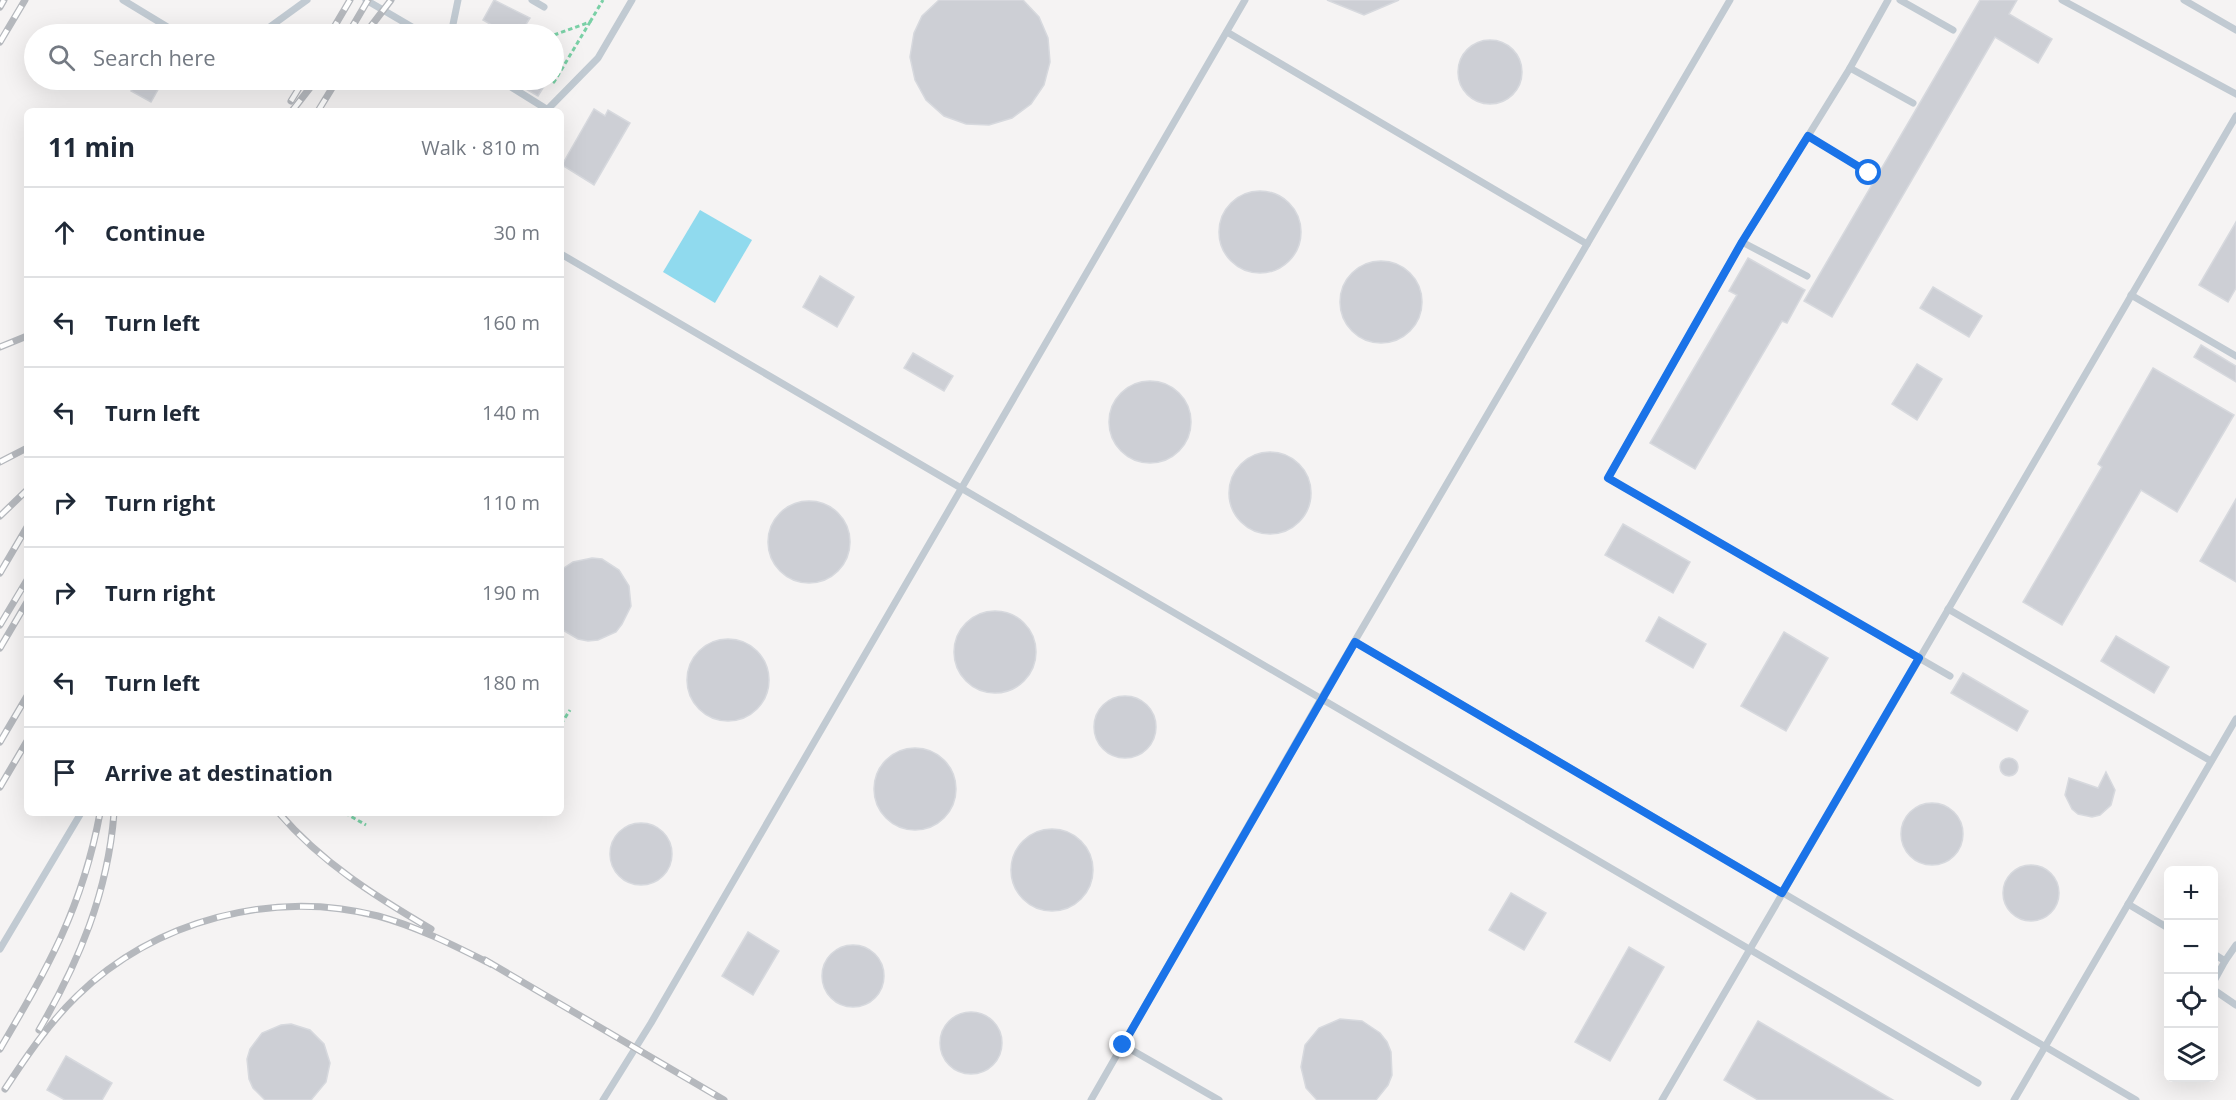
<!DOCTYPE html>
<meta charset="utf-8">
<style>
body{margin:0;font-family:"Open Sans",sans-serif;background:#f6f6f7;color:#1f2937}
.controls{position:absolute;right:18px;bottom:18px;display:grid;overflow:hidden;border-radius:9px;box-shadow:0 6px 24px #0002}
.controls button{width:54px;height:54px;display:grid;place-items:center;padding:0;border:0;border-bottom:2px solid #e0e1e3;background:#fff;color:#1f2937;font:30px sans-serif}
.stop{position:absolute;width:18px;height:18px;margin:-14px;border:4px solid #1a73e8;border-radius:50%;background:#fff}
.stop.end{background:#1a73e8;border-color:#fff;box-shadow:0 2px 6px #0008}
.list{margin:0;padding:0;list-style:none}
h2{display:flex;justify-content:space-between;align-items:center;height:78px;margin:0;padding:0 24px;font-size:26px}
h2 small{font-size:20px;font-weight:400;color:#747a83}
.list li{display:grid;grid-template-columns:39px 1fr auto;gap:18px;align-items:center;box-sizing:border-box;height:90px;padding:0 24px;border-top:2px solid #e0e1e3}
.list b{display:block;font-size:22px;white-space:nowrap}
.list em{font-size:20px;font-style:normal;color:#747a83}
.icon{flex:none;width:33px;height:33px;fill:none;stroke:currentColor;stroke-width:2;stroke-linecap:round;stroke-linejoin:round}
.map{position:relative;flex:none;width:2236px;height:1100px;overflow:hidden}
.search{position:absolute;background:#fff;box-shadow:0 6px 24px #0002;left:24px;top:24px;width:540px;height:66px;display:flex;align-items:center;gap:15px;box-sizing:border-box;padding:0 21px;border-radius:33px;color:#747a83;font-size:22px}
.panel{position:absolute;background:#fff;box-shadow:0 6px 24px #0002;left:24px;top:108px;width:540px;height:708px;border-radius:9px}
.map>svg:first-child{display:block}
.water{fill:#90daee}
.building{fill:#cdcfd5;stroke:#d7d9de;stroke-width:1.5}
.lines{fill:none;stroke-linecap:round;stroke-linejoin:round}
.path{stroke:#7ad0a6;stroke-width:3;stroke-dasharray:4.5 3;stroke-linecap:butt}
.lane{stroke:#c1cad2;stroke-width:7}
.rail-casing{stroke:#b5b8bd;stroke-width:7}
.rail{stroke:#fff;stroke-width:4.5;stroke-dasharray:14;stroke-linecap:butt}
.route{stroke:#1a73e8;stroke-width:8}
</style>
<div class="map">
<svg width="2236" height="1100" viewBox="0 0 2236 1100">
<rect width="100%" height="100%" fill="#f5f3f3"/>
<!-- water -->
<path class="water" d="M700,210L752,240L715,303L663,272Z"/>
<!-- building -->
<g class="building">
<path d="M494,0L530,18L520,34H507L483,20Z"/>
<path d="M939,0H1023L1039,17L1048,38L1050,62L1044,85L1031,104L1012,118L989,125L966,124L944,116L926,100L915,80L910,57L914,33L922,16Z"/>
<path d="M1327,0H1399L1364,15Z"/>
<path d="M1980,0H2017L2009,14L2052,39L2038,63L1995,37L1832,317L1804,301Z"/>
<circle cx="1490" cy="72" r="32"/>
<path d="M138,80H148L160,86L151,102L131,91Z"/>
<path d="M510,80H548L538,96Z"/>
<path d="M594,109L605,116L608,110L630,123L594,185L562,165Z"/>
<circle cx="1260" cy="232" r="41"/>
<path d="M2236,222V288L2228,302L2199,285Z"/>
<path d="M1748,258L1805,290L1787,323L1782,321L1695,469L1650,443L1737,295L1729,291Z"/>
<circle cx="1381" cy="302" r="41"/>
<path d="M820,276L854,297L837,327L803,307Z"/>
<path d="M1933,287L1982,316L1969,337L1920,308Z"/>
<path d="M2201,345L2236,366V382L2194,357Z"/>
<path d="M913,353L953,376L944,391L904,368Z"/>
<path d="M1917,364L1942,379L1917,420L1892,404Z"/>
<path d="M2153,368L2234,415L2177,512L2141,490L2062,625L2023,602L2102,467L2098,464Z"/>
<circle cx="1150" cy="422" r="41"/>
<circle cx="1270" cy="493" r="41"/>
<path d="M2236,499V582L2200,561Z"/>
<circle cx="809" cy="542" r="41"/>
<path d="M1623,524L1690,562L1673,593L1605,555Z"/>
<path d="M592,558L602,559L619,570L629,586L631,606L622,624L616,632L598,640L588,641L578,639L561,629V570L573,562Z"/>
<circle cx="995" cy="652" r="41"/>
<path d="M1659,617L1706,644L1693,668L1646,641Z"/>
<path d="M1784,632L1828,658L1786,731L1741,706Z"/>
<path d="M2116,636L2169,667L2154,693L2101,661Z"/>
<circle cx="728" cy="680" r="41"/>
<path d="M1963,673L2028,711L2017,731L1951,693Z"/>
<circle cx="1125" cy="727" r="31"/>
<circle cx="915" cy="789" r="41"/>
<circle cx="2009" cy="767" r="9"/>
<path d="M2106,772L2115,790L2111,805L2100,815L2092,817L2078,814L2072,809L2065,795L2069,778L2098,788Z"/>
<circle cx="1932" cy="834" r="31"/>
<circle cx="641" cy="854" r="31"/>
<circle cx="1052" cy="870" r="41"/>
<circle cx="2031" cy="893" r="28"/>
<path d="M1511,893L1546,913L1524,950L1489,930Z"/>
<path d="M748,932L779,951L753,995L722,976Z"/>
<circle cx="853" cy="976" r="31"/>
<path d="M1629,947L1664,967L1610,1061L1575,1042Z"/>
<circle cx="971" cy="1043" r="31"/>
<path d="M1340,1019L1362,1021L1380,1033L1387,1042L1391,1052L1392,1075L1388,1085L1376,1100H1317L1306,1088L1301,1067L1305,1045L1319,1028Z"/>
<path d="M1758,1021L1893,1100H1758L1724,1080Z"/>
<path d="M291,1024L310,1030L324,1044L330,1063L326,1082L311,1100H265L253,1088L249,1079L247,1059L250,1049L262,1033L281,1025Z"/>
<path d="M66,1056L112,1083L102,1100H65L47,1090Z"/>
</g>
<g class="lines">
<!-- path -->
<g class="path">
<path d="M590,22L603,0"/>
<path d="M554,35L590,22L554,82L557,84"/>
<path d="M561,724L570,710"/>
<path d="M345,813L366,825"/>
</g>
<!-- lane -->
<g class="lane">
<path d="M123,0L179,34"/>
<path d="M366,0L424,34"/>
<path d="M532,0L544,7"/>
<path d="M1888,0L1850,68L1913,103"/>
<path d="M1900,0L1953,30"/>
<path d="M2062,0L2236,94"/>
<path d="M2184,0L2236,30"/>
<path d="M1227,32L1587,244"/>
<path d="M260,34L307,0"/>
<path d="M451,34L458,0"/>
<path d="M1850,68L1808,136L1869,173"/>
<path d="M500,80L548,110"/>
<path d="M546,111L598,58L632,0"/>
<path d="M1742,242L1608,478L1950,676"/>
<path d="M561,254L1978,1083"/>
<path d="M1807,276L1742,242L1808,136"/>
<path d="M2131,295L2236,356"/>
<path d="M1948,609L2211,761"/>
<path d="M1355,642L2136,1100"/>
<path d="M2128,904L2168,928"/>
<path d="M0,949L81,813"/>
<path d="M2214,954L2225,961L2236,945"/>
<path d="M2214,981L2225,961"/>
<path d="M2214,990L2236,1005"/>
<path d="M1123,1045L1219,1100"/>
<path d="M603,1100L651,1023L1245,0"/>
<path d="M1091,1100L1322,697L1730,0"/>
<path d="M1662,1100L2236,116"/>
<path d="M2014,1100L2236,719"/>
</g>
<defs>
<g id="rail">
<path d="M0,7L4,0"/>
<path d="M330,34L350,0"/>
<path d="M348,34L368,0"/>
<path d="M365,34L391,0"/>
<path d="M0,42L25,0"/>
<path d="M291,101L304,80"/>
<path d="M292,111L316,80"/>
<path d="M318,111L337,80"/>
<path d="M0,347L27,336"/>
<path d="M0,462L27,448"/>
<path d="M0,516L27,490"/>
<path d="M0,573L27,527"/>
<path d="M0,625L27,580"/>
<path d="M0,648L27,602"/>
<path d="M0,742L27,696"/>
<path d="M0,787L27,741"/>
<path d="M279,813C322,863 375,896 431,929"/>
<path d="M485,960L724,1100"/>
<path d="M39,1030C79,962 108,892 114,813"/>
<path d="M0,1049C48,967 82,909 100,813"/>
<path d="M5,1089C26,1057 49,1023 77,996C155,920 273,889 378,916C418,927 455,946 491,964"/>
</g>
</defs>
<!-- rail casing -->
<use href="#rail" class="rail-casing"/>
<!-- rail -->
<use href="#rail" class="rail"/>
</g>
<g class="lines">
<!-- route -->
<path class="route" d="M1123,1045L1355,642L1782,893L1919,658L1608,478L1742,242L1808,136L1869,173"/>
</g>
</svg>
<div class="controls">
<button>+</button>
<button>−</button>
<button><svg class="icon" aria-label="locate" viewBox="0 0 24 24"><circle cx="12" cy="12" r="6"/><path d="M12 2v4M12 18v4M2 12h4M18 12h4"/></svg></button>
<button><svg class="icon" aria-label="layers" viewBox="0 0 24 24"><path d="M12 4l9 5-9 5-9-5zM3 14l9 5 9-5"/></svg></button>
</div>
<div class="stop" style="left:1869px;top:173px"></div>
<div class="stop end" style="left:1123px;top:1045px"></div>
<div class="search"><svg class="icon" aria-label="search" viewBox="0 0 24 24"><circle cx="10" cy="10" r="6"/><path d="M15 15l6 6"/></svg>Search here</div>
<section class="panel">
<h2>11 min<small>Walk · 810 m</small></h2>
<ul class="list">
<li><svg class="icon" aria-label="ahead" viewBox="0 0 24 24"><path d="M12 20V5M6 11l6-6 6 6"/></svg><div><b>Continue</b></div><em>30 m</em></li>
<li><svg class="icon" aria-label="left" viewBox="0 0 24 24"><path d="M17 20v-9H6M10 6l-5 5 5 5"/></svg><div><b>Turn left</b></div><em>160 m</em></li>
<li><svg class="icon" aria-label="left" viewBox="0 0 24 24"><path d="M17 20v-9H6M10 6l-5 5 5 5"/></svg><div><b>Turn left</b></div><em>140 m</em></li>
<li><svg class="icon" aria-label="right" viewBox="0 0 24 24"><path d="M7 20v-9h11M14 6l5 5-5 5"/></svg><div><b>Turn right</b></div><em>110 m</em></li>
<li><svg class="icon" aria-label="right" viewBox="0 0 24 24"><path d="M7 20v-9h11M14 6l5 5-5 5"/></svg><div><b>Turn right</b></div><em>190 m</em></li>
<li><svg class="icon" aria-label="left" viewBox="0 0 24 24"><path d="M17 20v-9H6M10 6l-5 5 5 5"/></svg><div><b>Turn left</b></div><em>180 m</em></li>
<li><svg class="icon" aria-label="arrive" viewBox="0 0 24 24"><path d="M6 21V4h12l-3 4 3 4H6"/></svg><div><b>Arrive at destination</b></div></li>
</ul>
</section>
</div>
